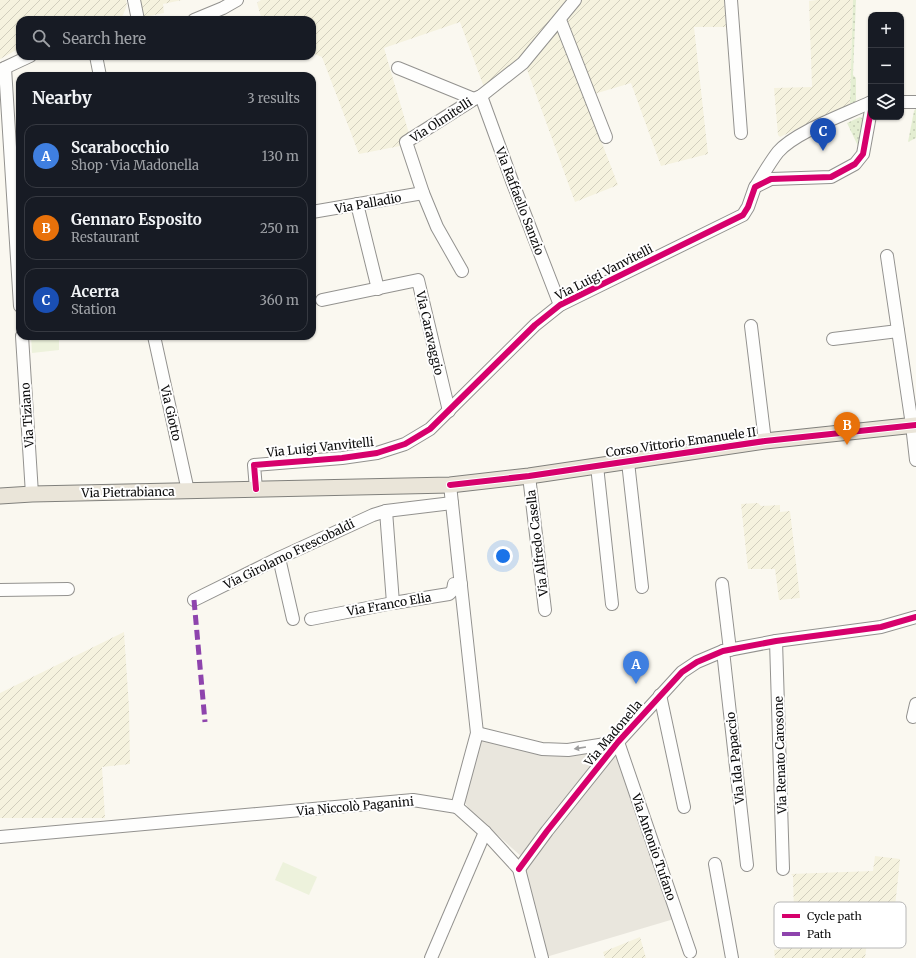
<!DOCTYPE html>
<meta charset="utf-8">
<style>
body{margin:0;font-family:Merriweather,serif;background:#242831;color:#f1f3f6}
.controls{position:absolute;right:12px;top:12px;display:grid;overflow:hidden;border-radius:8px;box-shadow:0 1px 3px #0004}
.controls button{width:36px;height:36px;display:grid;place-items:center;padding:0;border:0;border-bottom:1px solid #363941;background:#171b24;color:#f1f3f6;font:20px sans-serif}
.you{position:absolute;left:503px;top:556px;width:14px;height:14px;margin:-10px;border:3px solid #fff;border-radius:50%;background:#1a73e8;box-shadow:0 0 0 6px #1a73e833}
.badge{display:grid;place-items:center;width:26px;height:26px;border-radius:50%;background:#0b8043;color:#fff;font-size:13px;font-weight:700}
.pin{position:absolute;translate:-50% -33px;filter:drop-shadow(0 1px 2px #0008)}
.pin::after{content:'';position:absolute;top:21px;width:14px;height:12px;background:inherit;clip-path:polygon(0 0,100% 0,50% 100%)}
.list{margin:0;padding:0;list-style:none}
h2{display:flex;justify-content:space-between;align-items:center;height:52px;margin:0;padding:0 16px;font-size:17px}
h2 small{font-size:13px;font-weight:400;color:#9ea1a6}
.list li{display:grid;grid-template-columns:26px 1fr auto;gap:12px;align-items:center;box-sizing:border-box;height:64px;margin:0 8px 8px;padding:0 8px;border:1px solid #363941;border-radius:12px}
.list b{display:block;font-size:15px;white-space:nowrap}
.list p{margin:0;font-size:13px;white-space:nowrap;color:#9ea1a6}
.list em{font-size:13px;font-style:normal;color:#9ea1a6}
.icon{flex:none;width:22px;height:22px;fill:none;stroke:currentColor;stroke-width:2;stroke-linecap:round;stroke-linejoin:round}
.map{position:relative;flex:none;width:916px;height:958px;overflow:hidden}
.search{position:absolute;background:#171b24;box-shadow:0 1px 3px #0004;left:16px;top:16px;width:300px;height:44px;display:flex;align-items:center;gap:10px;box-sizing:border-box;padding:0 14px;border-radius:12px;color:#9ea1a6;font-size:15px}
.panel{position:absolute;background:#171b24;box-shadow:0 1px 3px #0004;left:16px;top:72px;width:300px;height:268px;border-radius:12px}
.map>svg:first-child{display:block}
.farmland{fill:url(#farmland-furrows)}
.grass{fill:url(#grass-dots)}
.pitch{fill:#edf2dc}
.plaza{fill:#e9e6dd}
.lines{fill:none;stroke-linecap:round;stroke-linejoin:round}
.minor-casing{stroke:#93928f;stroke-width:14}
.major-casing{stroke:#80807c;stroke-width:17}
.minor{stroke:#fefefd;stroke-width:12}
.major{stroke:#eae5d9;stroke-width:15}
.quiet{stroke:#8e44ad;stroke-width:5;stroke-dasharray:10 5;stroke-linecap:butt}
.cycleway-casing{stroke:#fff;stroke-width:8}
.cycleway{stroke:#d6006c;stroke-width:6}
.oneway{fill:#9d9d9d}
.labels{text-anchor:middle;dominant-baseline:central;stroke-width:4;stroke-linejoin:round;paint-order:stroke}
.street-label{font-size:12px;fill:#0c0c0c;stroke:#fff}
.key{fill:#fff;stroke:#b6b6b6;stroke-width:1}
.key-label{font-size:11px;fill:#0c0c0c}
</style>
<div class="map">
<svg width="916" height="958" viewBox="0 0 916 958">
<defs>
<pattern id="farmland-furrows" width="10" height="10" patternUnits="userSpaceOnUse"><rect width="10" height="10" fill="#f5f2de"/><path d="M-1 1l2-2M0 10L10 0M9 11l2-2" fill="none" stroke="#d1cebd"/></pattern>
<pattern id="grass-dots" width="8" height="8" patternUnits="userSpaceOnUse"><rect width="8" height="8" fill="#e4eed2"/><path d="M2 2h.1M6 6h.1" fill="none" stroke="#c2cbb3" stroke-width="1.8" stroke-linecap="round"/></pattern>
</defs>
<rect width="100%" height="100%" fill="#faf8f0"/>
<!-- farmland -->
<g class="farmland">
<path d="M0,0H126L127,5L123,15L118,20H20V48L0,59Z"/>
<path d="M140,0H182L163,4L164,13L144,17Z"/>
<path d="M261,0H568L521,56L485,90L460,22L384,48L410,137L401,139L400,146L359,154L322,57L312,53V20H262L257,3Z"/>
<path d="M580,0H724L726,27H694L708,154L661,166L631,83L594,94L567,19Z"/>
<path d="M817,0H853L850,105L817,119L780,137L778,135L774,88L812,87L809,1Z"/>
<path d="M558,28L618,185L575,202L525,64Z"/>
<path d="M758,503L761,506L780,505V512L790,511L800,598L779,600L775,569H748L741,504Z"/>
<path d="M124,632L129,708L130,764L102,767L105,818H0V693Z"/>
<path d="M875,856L900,859L891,945L867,942L865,958H775L774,950L795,947L793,876L791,874L873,871Z"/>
<path d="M640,937L646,958H605L603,952Z"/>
</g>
<!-- grass -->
<g class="grass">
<path d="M853,0H856L853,75L856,78V102L850,105Z"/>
<path d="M916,108V138L908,142L914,111Z"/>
<path d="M860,117L862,118L863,120L858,146L847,123Z"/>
</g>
<!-- pitch -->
<g class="pitch">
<path d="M31,336H59V350L32,353Z"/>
<path d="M283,862L317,877L309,895L275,880Z"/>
</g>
<!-- plaza -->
<g class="plaza">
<path d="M485,739L601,751L522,857L482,821L469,809L464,801L481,741Z"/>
<path d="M617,752L674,919L546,957L525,870L551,834Z"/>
</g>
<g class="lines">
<defs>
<g id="minor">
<path d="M134,0L138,20"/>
<path d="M731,0L741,133"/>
<path d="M194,20L223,8L237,0"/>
<path d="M560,20L606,137"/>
<path d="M96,56L100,76"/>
<path d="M5,68L20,306"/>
<path d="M398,68L474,99"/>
<path d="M0,70L30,56"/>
<path d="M481,96L512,181L560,305"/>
<path d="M901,102H916"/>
<path d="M756,186C763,175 770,162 778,152C795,132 846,114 871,102"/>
<path d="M357,204L378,289"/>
<path d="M312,212L423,193"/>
<path d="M887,256L912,425L916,460"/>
<path d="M462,271L437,227L423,193L406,142L474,99L481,96L523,63L575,0"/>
<path d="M322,300L418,280L449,411"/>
<path d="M751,326L765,441"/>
<path d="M22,336L32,494"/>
<path d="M154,336L188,491"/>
<path d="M833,339L898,331"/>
<path d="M628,462L642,587"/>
<path d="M597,466L612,604"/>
<path d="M529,476L545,610"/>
<path d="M450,485L477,733L457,807"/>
<path d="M256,489L254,465L342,458L377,453L405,444L430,429L535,325L560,305L743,215L748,207L755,187L771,179L831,177L855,164L863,154L871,110"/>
<path d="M386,511L393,603"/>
<path d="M279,558L293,619"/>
<path d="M722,584L730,650"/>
<path d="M0,590L68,589"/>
<path d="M194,600L279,558L373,515L386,511L452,503"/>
<path d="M311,619L393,603L449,594L453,590L454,584H461"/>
<path d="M776,641L783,869"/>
<path d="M723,651L747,865"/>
<path d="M660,695L684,807"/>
<path d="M913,717L916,704"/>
<path d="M477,733L542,749L568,750L618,742"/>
<path d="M618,742L690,952"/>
<path d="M457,807L485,832L519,869L542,958"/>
<path d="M0,837L413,800L457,807"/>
<path d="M715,864L732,958"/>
<path d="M519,869L547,831L618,742L682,672L697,662L723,651L776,641L881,627L916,617"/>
<path d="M431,958L485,832"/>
</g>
<path id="major" d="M0,496L32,494L450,485L529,476L765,441L916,425"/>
</defs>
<!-- minor casing -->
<use href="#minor" class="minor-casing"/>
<!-- major casing -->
<use href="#major" class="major-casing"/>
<!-- minor -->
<use href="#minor" class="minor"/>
<!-- major -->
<use href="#major" class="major"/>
<!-- quiet -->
<path class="quiet" d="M194,600L205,722"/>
<defs>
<g id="cycleway">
<path d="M450,485L529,476L765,441L916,425"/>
<path d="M256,489L254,465L342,458L377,453L405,444L430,429L535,325L560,305L743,215L748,207L755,187L771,179L831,177L855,164L863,154L871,110"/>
<path d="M519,869L547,831L618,742L682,672L697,662L723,651L776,641L881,627L916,617"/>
</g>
</defs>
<!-- cycleway casing -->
<use href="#cycleway" class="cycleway-casing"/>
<!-- cycleway -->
<use href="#cycleway" class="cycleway"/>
</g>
<!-- one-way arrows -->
<defs><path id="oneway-solid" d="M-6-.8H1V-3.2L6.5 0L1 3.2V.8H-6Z"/></defs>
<use class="oneway" href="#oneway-solid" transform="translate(580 748) rotate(171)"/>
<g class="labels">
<!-- street labels -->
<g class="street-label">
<text transform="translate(441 120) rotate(-33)">Via Olmitelli</text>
<text transform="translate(520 201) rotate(69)">Via Raffaello Sanzio</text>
<text transform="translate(368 203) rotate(-10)">Via Palladio</text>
<text transform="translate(604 272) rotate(-27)">Via Luigi Vanvitelli</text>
<text transform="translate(430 333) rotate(77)">Via Caravaggio</text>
<text transform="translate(171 413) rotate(77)">Via Giotto</text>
<text transform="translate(27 415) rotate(-94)">Via Tiziano</text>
<text transform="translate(681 442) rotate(-8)">Corso Vittorio Emanuele II</text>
<text transform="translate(320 447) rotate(-6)">Via Luigi Vanvitelli</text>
<text transform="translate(128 492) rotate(-1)">Via Pietrabianca</text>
<text transform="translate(537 543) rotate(-97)">Via Alfredo Casella</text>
<text transform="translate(289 554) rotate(-26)">Via Girolamo Frescobaldi</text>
<text transform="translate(389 604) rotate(-10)">Via Franco Elia</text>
<text transform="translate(613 733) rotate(-50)">Via Madonella</text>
<text transform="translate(780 755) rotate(-92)">Via Renato Carosone</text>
<text transform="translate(735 758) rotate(-96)">Via Ida Papaccio</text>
<text transform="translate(355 806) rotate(-5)">Via Niccolò Paganini</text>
<text transform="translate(654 847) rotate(71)">Via Antonio Tufano</text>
</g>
</g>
<!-- legend -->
<rect x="774" y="902" width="132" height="46" rx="6" class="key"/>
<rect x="782" y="914" width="18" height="4" fill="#d6006c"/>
<rect x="782" y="932" width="18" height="4" fill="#8e44ad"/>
<g class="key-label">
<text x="807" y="920">Cycle path</text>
<text x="807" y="938">Path</text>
</g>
</svg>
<div class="controls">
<button>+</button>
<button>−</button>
<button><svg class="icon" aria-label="layers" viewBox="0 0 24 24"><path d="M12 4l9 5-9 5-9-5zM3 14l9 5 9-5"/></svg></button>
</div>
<div class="you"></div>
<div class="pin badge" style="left:636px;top:684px;background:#3f7fe0">A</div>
<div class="pin badge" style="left:847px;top:445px;background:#e8710a">B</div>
<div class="pin badge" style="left:823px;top:151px;background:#1a4fb4">C</div>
<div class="search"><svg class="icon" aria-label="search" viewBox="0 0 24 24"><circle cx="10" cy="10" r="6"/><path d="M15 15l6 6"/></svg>Search here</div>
<section class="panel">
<h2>Nearby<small>3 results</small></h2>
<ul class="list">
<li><span class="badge" style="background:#3f7fe0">A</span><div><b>Scarabocchio</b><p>Shop · Via Madonella</p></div><em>130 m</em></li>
<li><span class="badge" style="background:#e8710a">B</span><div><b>Gennaro Esposito</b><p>Restaurant</p></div><em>250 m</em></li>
<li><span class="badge" style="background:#1a4fb4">C</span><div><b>Acerra</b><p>Station</p></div><em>360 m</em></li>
</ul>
</section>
</div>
